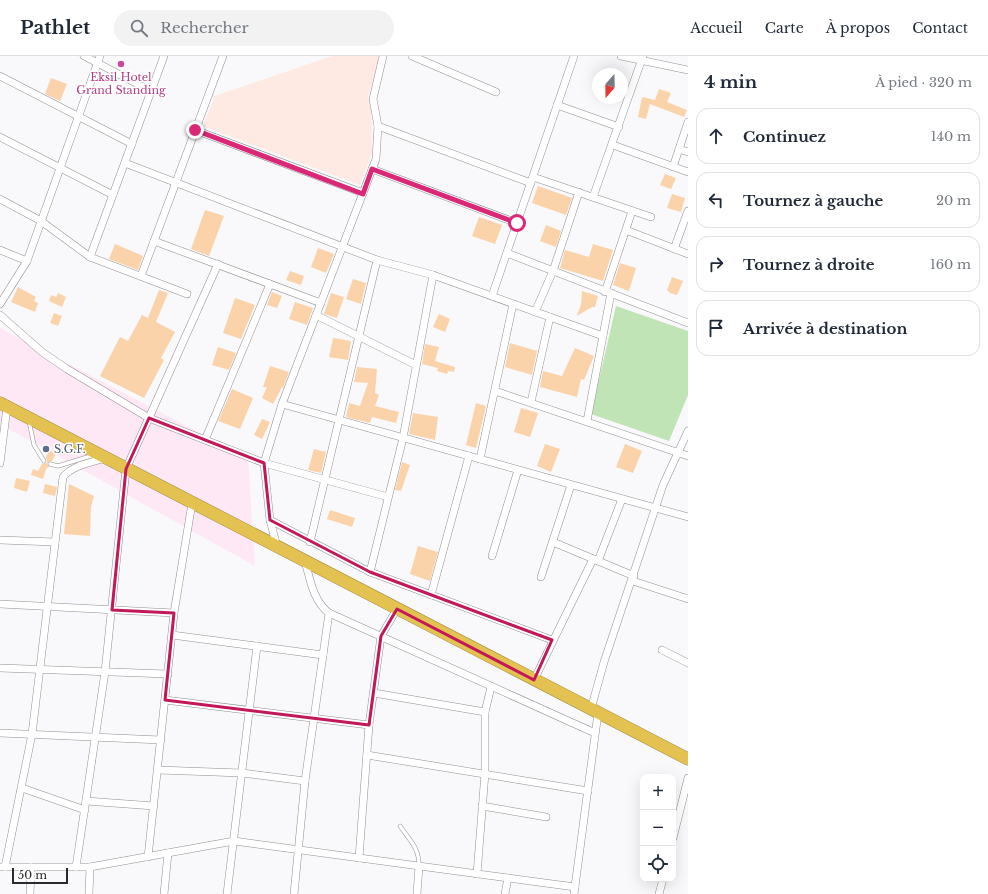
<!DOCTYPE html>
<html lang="fr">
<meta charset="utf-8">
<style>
body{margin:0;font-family:"Libre Baskerville",serif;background:#f2f2f3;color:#1f2937}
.controls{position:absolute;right:12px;bottom:12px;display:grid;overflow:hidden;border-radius:8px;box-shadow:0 4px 16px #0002}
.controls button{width:36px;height:36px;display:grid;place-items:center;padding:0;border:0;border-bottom:1px solid #e0e1e3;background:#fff;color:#1f2937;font:20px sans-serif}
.compass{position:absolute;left:592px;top:12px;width:36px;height:36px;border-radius:50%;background:#fff;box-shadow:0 4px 16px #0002;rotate:200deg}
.scale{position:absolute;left:12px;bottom:10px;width:56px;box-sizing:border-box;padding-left:4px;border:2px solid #2a2a2b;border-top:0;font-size:11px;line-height:14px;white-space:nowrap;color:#2a2a2b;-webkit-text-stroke:3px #fff;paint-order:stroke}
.stop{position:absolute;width:12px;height:12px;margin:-9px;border:3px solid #db2777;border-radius:50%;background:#fff}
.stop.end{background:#db2777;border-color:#fff;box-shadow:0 1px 4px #0008}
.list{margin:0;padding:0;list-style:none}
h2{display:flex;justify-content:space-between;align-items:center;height:52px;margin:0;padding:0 16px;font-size:17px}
h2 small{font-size:13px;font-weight:400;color:#747a83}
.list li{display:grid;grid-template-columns:26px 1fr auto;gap:12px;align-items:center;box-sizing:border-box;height:56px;margin:0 8px 8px;padding:0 8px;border:1px solid #e0e1e3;border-radius:12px}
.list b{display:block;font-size:15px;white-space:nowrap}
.list em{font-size:13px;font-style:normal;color:#747a83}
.icon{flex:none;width:22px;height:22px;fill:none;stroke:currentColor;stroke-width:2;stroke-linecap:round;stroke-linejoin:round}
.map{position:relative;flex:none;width:688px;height:838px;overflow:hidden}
header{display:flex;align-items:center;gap:24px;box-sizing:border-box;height:56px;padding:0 20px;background:#fff;border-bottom:1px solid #e0e1e3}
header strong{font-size:19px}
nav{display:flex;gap:22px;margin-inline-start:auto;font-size:14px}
.search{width:280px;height:36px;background:#f2f2f3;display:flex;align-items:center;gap:10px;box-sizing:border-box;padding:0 14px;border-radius:22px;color:#747a83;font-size:15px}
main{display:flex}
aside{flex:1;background:#fff}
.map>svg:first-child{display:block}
.industrial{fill:#fee8f5}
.education{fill:#feeae2}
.green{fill:#c1e4b6}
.building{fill:#fad3aa}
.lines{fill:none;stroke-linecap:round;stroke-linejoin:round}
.lane-casing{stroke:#908f92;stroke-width:4.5}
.street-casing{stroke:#908f92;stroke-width:8}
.highway-casing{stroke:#a38d44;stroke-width:13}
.lane{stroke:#fff;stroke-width:3.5}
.street{stroke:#fff;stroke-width:7}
.highway{stroke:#e4c252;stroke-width:12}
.route{stroke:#db2777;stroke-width:5}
.marked{fill:none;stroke:#c2185b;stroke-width:3;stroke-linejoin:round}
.hotel-dot{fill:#d1479c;stroke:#fff;stroke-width:1.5}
.service-dot{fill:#5c6f8a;stroke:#fff;stroke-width:1.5}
.labels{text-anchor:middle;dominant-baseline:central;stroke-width:3;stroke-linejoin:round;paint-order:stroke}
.hotel-label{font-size:11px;fill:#b23c85;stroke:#fff}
.service-label{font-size:11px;fill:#4e5e75;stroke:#fff;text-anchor:start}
</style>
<header>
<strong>Pathlet</strong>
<div class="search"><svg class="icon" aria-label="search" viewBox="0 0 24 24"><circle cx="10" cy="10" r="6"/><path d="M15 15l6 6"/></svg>Rechercher</div>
<nav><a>Accueil</a><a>Carte</a><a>À propos</a><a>Contact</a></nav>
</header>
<main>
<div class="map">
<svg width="688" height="838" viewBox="0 0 688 838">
<rect width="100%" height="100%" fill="#f9f8fb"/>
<!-- industrial -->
<path class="industrial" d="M0,272L248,402L255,510L0,368Z"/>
<!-- education -->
<path class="education" d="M332,0H380L368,41L371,52L372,96L360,129L203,70L215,40Z"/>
<!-- green -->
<path class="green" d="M616,250L688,275V339L669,385L591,358Z"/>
<!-- building -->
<g class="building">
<path d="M51,22L67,28L60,45L45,38Z"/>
<path d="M659,33L671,37L667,46L687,54L684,61L650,48L646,63L638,61L642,41L655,44Z"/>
<path d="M665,118L676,122L671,133L660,129Z"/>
<path d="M538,130L572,142L566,159L532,147Z"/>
<path d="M672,138L685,142L681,156L667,152Z"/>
<path d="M205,154L224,160L209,200L191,193Z"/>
<path d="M479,161L502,169L495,188L472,180Z"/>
<path d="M546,169L561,175L556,191L540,185Z"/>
<path d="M115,188L143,200L138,214L109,203Z"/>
<path d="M593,188L613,194L603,225L560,212L565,194L589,201Z"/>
<path d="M318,192L334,198L326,217L311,211Z"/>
<path d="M620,207L636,212L629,235L613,229Z"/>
<path d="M290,215L304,220L301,229L286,224Z"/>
<path d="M672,221L683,225L677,239L670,237L667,234Z"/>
<path d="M353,223L366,227L361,248L346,243Z"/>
<path d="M18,231L36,241L34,245L38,247L35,256L11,246Z"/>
<path d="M159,234L168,237L156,266L175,276L161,302L164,304L144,342L100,320L120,281L128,285L142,259L148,262Z"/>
<path d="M582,235L598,240L595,251H592L577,260L581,248Z"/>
<path d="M272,236L282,240L277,252L267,249Z"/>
<path d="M58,237L66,241L62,251L49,245L51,239L56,241Z"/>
<path d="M331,237L344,241L337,262L324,258Z"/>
<path d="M235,242L255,249L241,283L223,277Z"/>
<path d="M295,246L313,252L307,269L289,263Z"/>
<path d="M54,257L62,260L58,270L50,267Z"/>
<path d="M439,258L450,263L445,276L433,271Z"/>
<path d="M333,282L351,285L348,304L329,301Z"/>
<path d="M510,287L537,295L532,319L505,311Z"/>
<path d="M425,288L439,291L435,305L455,311L454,316L448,315L447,318L437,315L438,312L422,308Z"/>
<path d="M218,291L236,297L229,314L212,309Z"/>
<path d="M575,292L594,300L584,324L581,323L577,341L540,331L543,315L562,320Z"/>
<path d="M270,310L289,316L283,332L282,331L273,348L262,342L267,331H263Z"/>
<path d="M357,311L377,313L375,337L379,339L375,350L399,356L396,367L372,361L370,367L346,361L349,347L360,350L368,327L354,326Z"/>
<path d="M232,333L253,342L240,373L218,365Z"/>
<path d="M476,347L486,350L476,392L466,389Z"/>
<path d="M521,352L538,357L530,381L514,376Z"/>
<path d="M413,357L438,361L435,384L409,378Z"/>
<path d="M262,363L270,366L262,383L254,379Z"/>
<path d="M545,388L560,393L551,416L537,410Z"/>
<path d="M625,388L642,395L633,417L616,411Z"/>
<path d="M314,393L326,396L321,417L308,414Z"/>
<path d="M49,394L56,398L52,405L47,407L49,411L46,413L43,423L31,419L33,413L38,415L42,408L47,407L46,401Z"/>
<path d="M402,406L410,409L401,435L395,434Z"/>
<path d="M16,422L30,425L27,436L14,432Z"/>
<path d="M45,428L57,431L55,440L43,437Z"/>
<path d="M69,428L94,440L91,451L90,480L64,478Z"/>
<path d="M330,454L355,462L352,471L327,463Z"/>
<path d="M418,490L438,496L430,525L410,518Z"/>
</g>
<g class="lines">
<defs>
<g id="lane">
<path d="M29,365L34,389L44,405"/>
<path d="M50,408L58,410L94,399"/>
<path d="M400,770C410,785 419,791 419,810"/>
</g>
<g id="street">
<path d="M84,0L151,35"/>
<path d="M412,0L496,36"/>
<path d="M621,0L688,14"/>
<path d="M0,20L132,88"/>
<path d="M557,49L619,71"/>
<path d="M378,70L531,127"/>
<path d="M195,74L363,137"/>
<path d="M0,81L113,139"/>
<path d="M613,89L688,116"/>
<path d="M679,93L688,96"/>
<path d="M125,107L377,204L433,219L603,280"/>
<path d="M673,111L688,66"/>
<path d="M372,113L517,167"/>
<path d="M533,121L651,161"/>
<path d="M593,141L643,0"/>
<path d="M0,143L41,165L90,201L187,238"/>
<path d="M626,174L688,198"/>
<path d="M154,185L321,247"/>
<path d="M674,193L688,155"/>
<path d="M0,194L27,205"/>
<path d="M507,197L688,267"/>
<path d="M90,201L164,0"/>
<path d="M141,220L223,0"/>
<path d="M605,236L632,155"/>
<path d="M492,240L574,0"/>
<path d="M0,248L27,205L100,0"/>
<path d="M535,256L553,215L579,136"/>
<path d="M0,259L42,296L67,313L149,362L264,407L388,441"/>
<path d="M316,259L416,309"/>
<path d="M495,335L688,400"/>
<path d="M531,346L550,261"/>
<path d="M282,348L688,461"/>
<path d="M587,365L611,237"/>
<path d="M205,384L270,228"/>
<path d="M480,403L513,248"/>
<path d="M0,407L7,351"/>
<path d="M270,464L370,516L552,584"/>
<path d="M0,484L55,486"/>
<path d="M310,486L377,204"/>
<path d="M553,486L634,520"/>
<path d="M277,491L270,464L264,407L282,348L376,103L378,70L373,43L383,0"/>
<path d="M492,500L518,414"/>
<path d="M305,505C310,523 313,545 329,557L595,677"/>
<path d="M598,505L622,443"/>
<path d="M370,516L403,382L433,219"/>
<path d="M541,521L571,429"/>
<path d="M633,525L688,543"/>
<path d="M431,539L469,400"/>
<path d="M0,548L174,557"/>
<path d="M172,579L323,599"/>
<path d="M662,594L688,607"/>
<path d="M0,612L168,618"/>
<path d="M534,624L593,503"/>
<path d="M374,637L485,656"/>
<path d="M165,644L369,669"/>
<path d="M591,653L604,606L663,429L688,375"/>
<path d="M0,677L161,684"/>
<path d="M367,699L588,735"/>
<path d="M158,714L242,717L305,725"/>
<path d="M22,732L85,754"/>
<path d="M86,745L154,750"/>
<path d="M482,750L546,761"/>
<path d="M673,782L688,722"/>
<path d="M148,801L174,557L192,447"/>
<path d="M359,802L369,669L381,580L397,553"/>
<path d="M0,811H90L234,785L575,831"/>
<path d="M5,811L32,678L63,421C73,409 90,407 105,402"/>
<path d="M76,811L105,616L126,413L218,208"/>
<path d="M477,818L485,717V656L491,631"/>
<path d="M30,838L31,811"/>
<path d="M89,838L90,811"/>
<path d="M164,838L168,797"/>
<path d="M227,838L257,590"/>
<path d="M294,838L305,725L329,557"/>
<path d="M417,838L419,810"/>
<path d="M505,838L508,822"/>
<path d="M574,838L598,657"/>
<path d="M659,838L663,823"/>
</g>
<path id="highway" d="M0,347L688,703"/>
</defs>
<!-- lane casing -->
<use href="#lane" class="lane-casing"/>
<!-- street casing -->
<use href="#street" class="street-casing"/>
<!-- highway casing -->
<use href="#highway" class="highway-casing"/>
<!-- lane -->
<use href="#lane" class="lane"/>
<!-- street -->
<use href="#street" class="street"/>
<!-- highway -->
<use href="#highway" class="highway"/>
</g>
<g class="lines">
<!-- route -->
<path class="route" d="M195,74L363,138L372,113L517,167"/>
</g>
<!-- marked area -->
<path class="marked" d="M149,362L264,407L270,464L370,516L552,584L534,624L397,553L381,580L369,669L165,644L174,557L112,554L126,413Z"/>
<!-- markers -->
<circle class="hotel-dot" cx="121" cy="8" r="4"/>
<circle class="service-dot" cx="46" cy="393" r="4"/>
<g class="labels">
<!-- hotel labels -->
<g class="hotel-label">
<text x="121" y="21">Eksil Hotel<tspan x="121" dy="13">Grand Standing</tspan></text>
</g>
<!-- service labels -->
<g class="service-label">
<text x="54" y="393">S.G.F.</text>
</g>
</g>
</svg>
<div class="controls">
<button>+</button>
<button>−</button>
<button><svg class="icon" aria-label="locate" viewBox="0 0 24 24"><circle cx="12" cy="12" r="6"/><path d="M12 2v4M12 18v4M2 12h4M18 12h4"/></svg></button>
</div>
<svg class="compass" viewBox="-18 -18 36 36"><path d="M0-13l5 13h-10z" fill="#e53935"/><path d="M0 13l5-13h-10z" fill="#747a83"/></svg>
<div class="scale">50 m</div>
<div class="stop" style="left:517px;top:167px"></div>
<div class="stop end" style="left:195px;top:74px"></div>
</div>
<aside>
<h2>4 min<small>À pied · 320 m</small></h2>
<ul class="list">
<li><svg class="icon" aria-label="ahead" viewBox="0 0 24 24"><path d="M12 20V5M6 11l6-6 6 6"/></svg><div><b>Continuez</b></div><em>140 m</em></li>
<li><svg class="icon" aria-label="left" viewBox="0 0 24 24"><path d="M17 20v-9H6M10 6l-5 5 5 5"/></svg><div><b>Tournez à gauche</b></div><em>20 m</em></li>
<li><svg class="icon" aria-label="right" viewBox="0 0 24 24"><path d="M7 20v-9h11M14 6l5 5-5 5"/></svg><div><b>Tournez à droite</b></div><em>160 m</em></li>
<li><svg class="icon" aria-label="arrive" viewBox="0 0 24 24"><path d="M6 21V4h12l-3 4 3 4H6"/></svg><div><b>Arrivée à destination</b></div></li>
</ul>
</aside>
</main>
